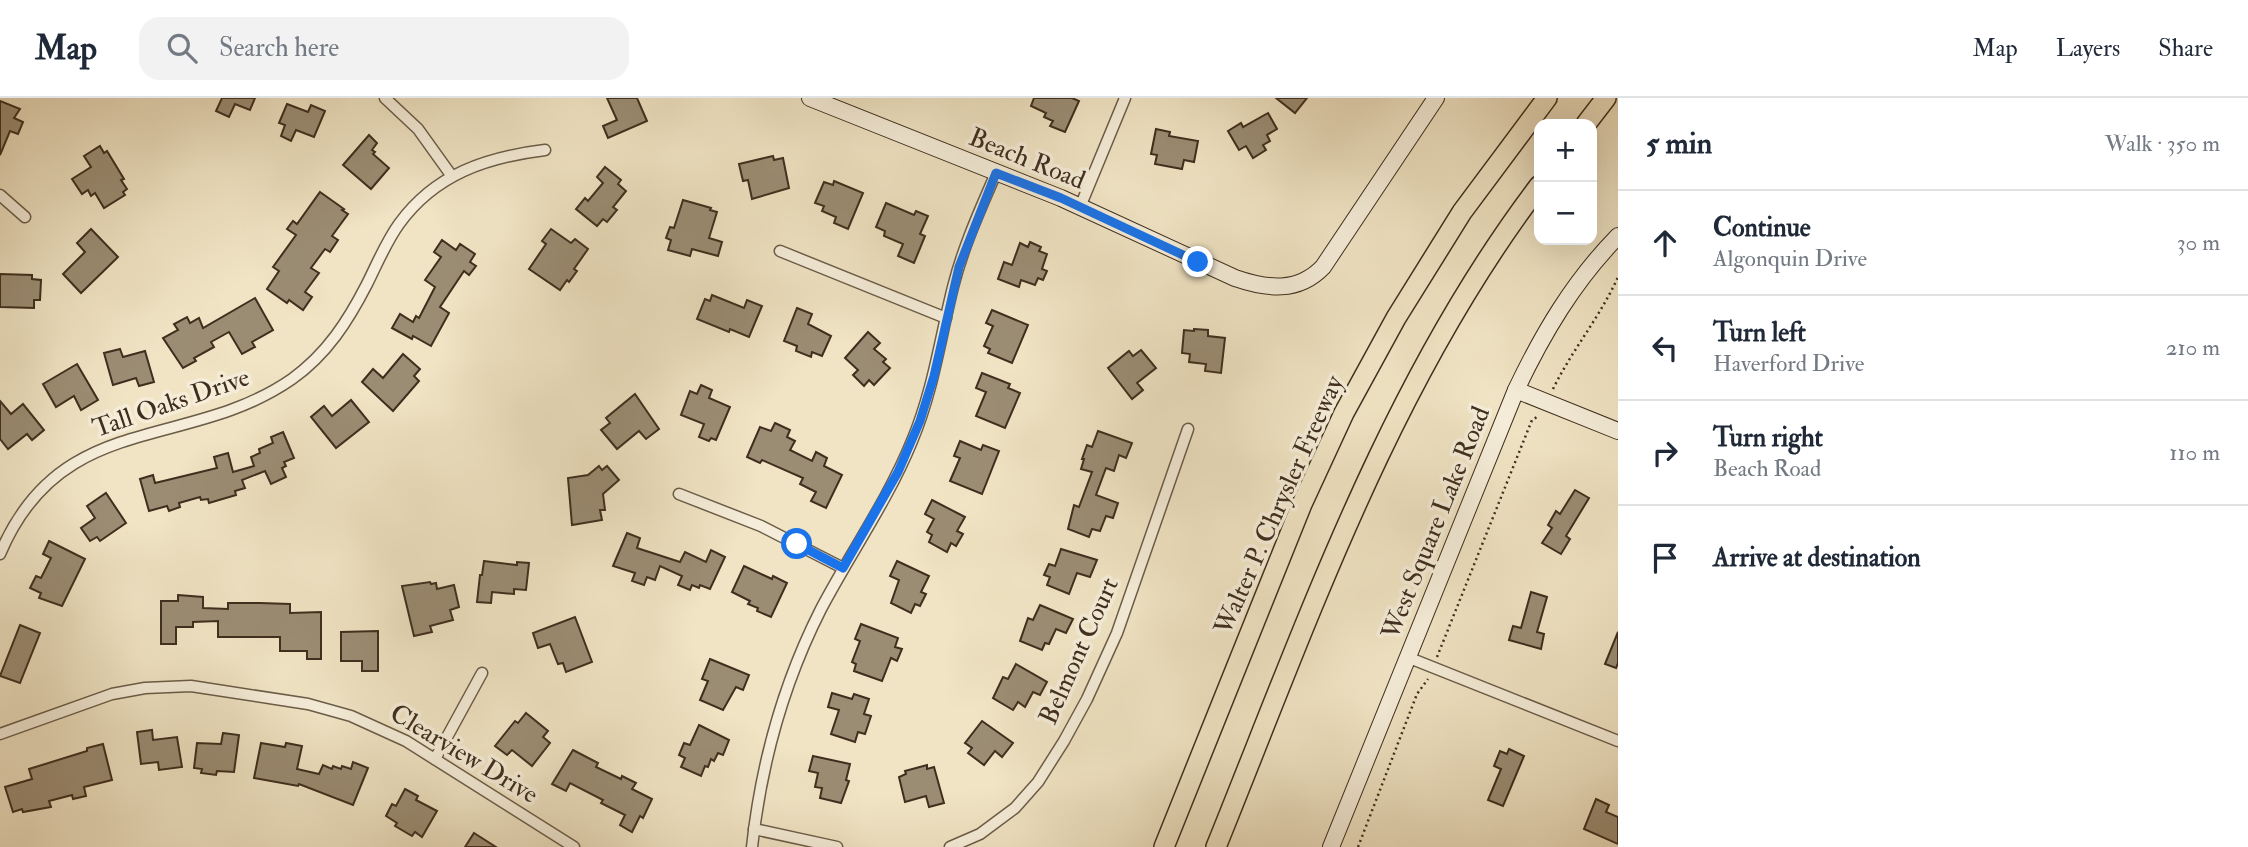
<!DOCTYPE html>
<meta charset="utf-8">
<style>
body{margin:0;font-family:"IM FELL Double Pica",serif;background:#f2f2f3;color:#1f2937}
.controls{position:absolute;right:21px;top:21px;display:grid;overflow:hidden;border-radius:14px;box-shadow:0 7px 28px #0002}
.controls button{width:63px;height:63px;display:grid;place-items:center;padding:0;border:0;border-bottom:2px solid #e0e1e3;background:#fff;color:#1f2937;font:35px sans-serif}
.stop{position:absolute;width:21px;height:21px;margin:-16px;border:5px solid #1a73e8;border-radius:50%;background:#fff}
.stop.end{background:#1a73e8;border-color:#fff;box-shadow:0 2px 7px #0008}
.list{margin:0;padding:0;list-style:none}
h2{display:flex;justify-content:space-between;align-items:center;height:91px;margin:0;padding:0 28px;font-size:30px}
h2 small{font-size:23px;font-weight:400;color:#747a83}
.list li{display:grid;grid-template-columns:46px 1fr auto;gap:21px;align-items:center;box-sizing:border-box;height:105px;padding:0 28px;border-top:2px solid #e0e1e3}
.list b{display:block;font-size:26px;white-space:nowrap}
.list p{margin:0;font-size:23px;white-space:nowrap;color:#747a83}
.list em{font-size:23px;font-style:normal;color:#747a83}
.icon{flex:none;width:38px;height:38px;fill:none;stroke:currentColor;stroke-width:2;stroke-linecap:round;stroke-linejoin:round}
.map{position:relative;flex:none;width:1618px;height:749px;overflow:hidden}
header{display:flex;align-items:center;gap:42px;box-sizing:border-box;height:98px;padding:0 35px;background:#fff;border-bottom:2px solid #e0e1e3}
header strong{font-size:33px}
nav{display:flex;gap:38px;margin-inline-start:auto;font-size:24px}
.search{width:490px;height:63px;background:#f2f2f3;display:flex;align-items:center;gap:18px;box-sizing:border-box;padding:0 24px;border-radius:21px;color:#747a83;font-size:26px}
main{display:flex}
aside{flex:1;background:#fff}
.map>svg:first-child{display:block}
.building{fill:#9b8d74;stroke:#3f2e1e;stroke-width:2}
.lines{fill:none;stroke-linecap:round;stroke-linejoin:round}
.street-casing{stroke:#6b5c48;stroke-width:13}
.secondary-casing{stroke:#3f2e1e;stroke-width:18}
.highway-casing{stroke:#3f2e1e;stroke-width:22}
.path{stroke:#3f2e1e;stroke-width:2.5;stroke-dasharray:2 3.5;stroke-linecap:butt}
.street{stroke:#f5edd9;stroke-width:10}
.secondary{stroke:#f5edd9;stroke-width:16}
.highway{stroke:#f0e4c4;stroke-width:19}
.route{stroke:#1a73e8;stroke-width:9}
.labels{text-anchor:middle;dominant-baseline:central;stroke-width:7;stroke-linejoin:round;paint-order:stroke}
.street-label{font-size:26px;fill:#3f2e1e;stroke:#f5edd9}
</style>
<header>
<strong>Map</strong>
<div class="search"><svg class="icon" aria-label="search" viewBox="0 0 24 24"><circle cx="10" cy="10" r="6"/><path d="M15 15l6 6"/></svg>Search here</div>
<nav><a>Map</a><a>Layers</a><a>Share</a></nav>
</header>
<main>
<div class="map">
<svg width="1618" height="749" viewBox="0 0 1618 749">
<rect width="100%" height="100%" fill="#f0e4c4"/>
<filter id="stains"><feTurbulence type="fractalNoise" baseFrequency=".00286" numOctaves="4"/><feColorMatrix values="0 0 0 0 .2 0 0 0 0 .09 0 0 0 0 .02 0 0 0 .5 -.17"/></filter>
<radialGradient id="worn" r=".72"><stop offset=".6" stop-color="#630" stop-opacity="0"/><stop offset="1" stop-color="#630" stop-opacity=".3"/></radialGradient>
<!-- building -->
<g class="building">
<path d="M222,0H255L250,12L235,6L229,19L216,13Z"/>
<path d="M607,0H637L647,23L608,40L603,28L617,22Z"/>
<path d="M1034,0H1072L1079,3L1065,34L1050,28L1053,23L1044,19L1046,15L1031,8Z"/>
<path d="M1276,0H1307L1295,15Z"/>
<path d="M0,3L20,11L14,20L23,24L18,36L10,33L0,57Z"/>
<path d="M287,6L308,14L311,7L325,13L314,39L296,32L291,43L281,38L285,27L279,25Z"/>
<path d="M1268,15L1277,31L1267,37L1270,43L1263,47L1266,52L1253,60L1246,48L1239,52L1228,33L1241,25L1243,29Z"/>
<path d="M1156,31L1170,34L1169,38L1198,43L1194,64L1184,62L1182,71L1155,66L1157,57L1151,56Z"/>
<path d="M369,37L377,45L372,52L375,54L373,56L389,70L371,91L343,67Z"/>
<path d="M100,48L104,55L107,53L124,81L121,82L127,91L123,94L125,97L104,110L95,95L91,98L88,92L82,96L72,81L91,69L84,58Z"/>
<path d="M773,58L774,62L783,60L789,90L752,101L748,82L743,83L739,66Z"/>
<path d="M605,69L621,82L618,86L626,93L613,109L617,112L607,124L603,121L597,128L576,111L585,100L588,103L603,85L597,79Z"/>
<path d="M834,83L863,95L848,131L834,125L836,119L822,113L824,108L815,105L824,84L833,87Z"/>
<path d="M320,94L344,111L342,112L348,116L332,138L338,142L330,154L325,151L311,170L319,175L305,194L312,199L303,212L289,202L287,205L267,191L279,173L273,169L296,137L287,131L293,123L297,126Z"/>
<path d="M683,102L711,110L710,112L717,114L709,140L722,144L718,158L692,151L690,158L668,152L671,142L666,140L670,129L674,130Z"/>
<path d="M886,105L914,117L916,113L928,118L920,136L925,138L914,165L898,158L903,146L884,138L885,133L876,129Z"/>
<path d="M91,131L118,159L81,195L63,176L85,154L77,145Z"/>
<path d="M551,131L571,145L575,141L588,151L574,171L577,173L569,184L567,182L560,192L529,171L546,146L542,143Z"/>
<path d="M442,142L456,152L460,146L475,156L470,164L476,168L469,177L464,173L440,209L449,215L431,248L413,238L412,241L392,230L400,216L413,224L416,218L419,220L435,189L425,182L441,159L434,154Z"/>
<path d="M1030,144L1041,149L1039,153L1047,156L1042,171L1047,173L1043,182L1038,180L1035,187L1021,182L1019,189L998,181L1004,164L1012,167L1020,145L1028,149Z"/>
<path d="M0,176L32,177V181L41,182L40,202H34V210L0,209Z"/>
<path d="M712,197L744,210L747,202L762,208L749,239L730,231L729,234L697,221L705,201L710,203Z"/>
<path d="M255,200L273,232L252,244L255,249L242,256L229,234L211,244L214,249L194,260L196,263L183,270L163,240L178,232L174,226L187,219L190,225L199,220L203,230Z"/>
<path d="M797,210L812,216L808,226L831,238L822,258L812,254L811,259L796,253L797,248L784,243Z"/>
<path d="M992,212L1028,227L1012,265L988,255L990,251L984,248L993,228L986,225Z"/>
<path d="M1194,231L1208,232V238L1225,240L1221,275L1205,273L1206,266L1189,264L1190,256L1182,255L1184,232L1194,233Z"/>
<path d="M868,234L880,245L874,251L886,261L883,264L890,270L874,287L869,282L864,288L853,277L858,272L845,260Z"/>
<path d="M120,251L123,259L145,253L154,284L139,288L136,280L113,287L104,255Z"/>
<path d="M1141,252L1156,270L1137,285L1143,292L1132,301L1108,270L1129,253L1133,258Z"/>
<path d="M403,256L420,271L414,278L419,283L393,313L362,284L373,271L383,280Z"/>
<path d="M77,266L98,302L81,312L74,298L56,309L43,286Z"/>
<path d="M982,275L1010,286L1008,290L1020,295L1005,330L976,318L986,294L976,290Z"/>
<path d="M701,287L712,292L709,300L730,309L716,342L711,340L709,343L699,339L704,326L681,317L690,293L697,296Z"/>
<path d="M635,296L659,331L646,341L639,333L617,351L601,332L610,325L606,320Z"/>
<path d="M351,302L369,324L336,350L311,319L324,308L332,318Z"/>
<path d="M0,303L11,316L23,306L44,332L32,342L27,336L8,351L0,341Z"/>
<path d="M775,325L790,332L787,339L795,343L790,352L812,363L816,354L827,360L824,368L842,377L826,410L811,403L816,394L800,386L803,380L762,362L760,365L747,359L760,329L771,333Z"/>
<path d="M1098,333L1132,345L1126,360L1119,357L1114,373L1106,370L1096,397L1118,405L1113,420L1106,418L1100,433L1092,431L1089,439L1068,431L1074,407L1079,409L1092,374L1081,371L1084,361H1082L1087,347L1092,349Z"/>
<path d="M283,334L294,360L284,364L286,368L282,370L286,379L271,386L265,373L242,382L245,390L235,393L236,397L209,405L208,401L201,402L200,399L179,405L180,409L169,413L167,408L149,413L140,381L153,377L155,385L217,370L214,359L228,355L233,374L254,368L251,359L260,355L259,351L273,345L271,339Z"/>
<path d="M960,343L981,352L983,347L999,353L982,396L950,383L960,360L954,358Z"/>
<path d="M599,368L602,372L607,368L619,382L603,396L605,412H600L602,422L572,427L568,380L588,377Z"/>
<path d="M1575,392L1589,400L1566,438L1570,441L1561,456L1542,445L1552,430L1548,427L1556,413L1560,416Z"/>
<path d="M106,395L126,425L100,443L97,439L90,443L81,430L95,420L87,408Z"/>
<path d="M932,402L965,419L957,433L963,436L956,448L951,445L947,454L929,444L932,437L927,434L934,421L925,416Z"/>
<path d="M627,435L640,440L637,450L680,464L685,454L706,464L711,452L725,459L710,491L700,487L699,490L692,487L690,492L678,487L682,478L660,468L655,482L647,479L644,487L632,483L635,475L613,468Z"/>
<path d="M49,443L85,461L62,508L39,500L41,495L30,490L36,478L41,480L51,460L43,456Z"/>
<path d="M1061,451L1097,462L1090,479L1077,475L1069,496L1047,487L1050,479L1044,477L1049,466L1055,468Z"/>
<path d="M484,463L517,467V464L529,465L526,492L514,491V496L492,494L491,505L477,504L480,477H482Z"/>
<path d="M897,463L929,478L921,494L926,496L920,508L915,506L911,515L891,505L899,482L890,478Z"/>
<path d="M744,468L772,481L773,478L787,485L771,519L757,513L758,510L748,506L750,503L732,494Z"/>
<path d="M430,484L431,486L436,485L437,491L454,487L459,509L450,512L453,522L430,528L432,534L414,538L402,488Z"/>
<path d="M1531,494L1547,499L1537,534L1544,536L1541,551L1509,542L1513,528L1521,530Z"/>
<path d="M178,497L203,499V510L228,511V505H260L290,506V515L321,514V561H307V553H280V539H218V523L193,524V529H176V546H161V503H178Z"/>
<path d="M1040,507L1073,521L1066,535L1056,531L1049,546L1045,545L1042,552L1020,543L1028,520L1033,522Z"/>
<path d="M575,519L592,564L566,574L563,565L558,566L550,546L538,550L533,535Z"/>
<path d="M861,526L898,540L895,549L902,551L897,563L891,560L882,583L854,573L856,566L852,564L860,543L855,541Z"/>
<path d="M20,527L40,535L20,585L0,578Z"/>
<path d="M378,533V573H362V563H341V534Z"/>
<path d="M1618,534V565L1616,570L1605,566Z"/>
<path d="M710,561L749,577L743,592L736,589L723,612L700,602L708,583L702,581Z"/>
<path d="M1016,566L1047,584L1040,597L1033,594L1025,609L1018,604L1013,612L993,600L1003,579L1008,581Z"/>
<path d="M832,595L852,601L854,596L869,601L864,616L871,618L865,636L858,634L855,644L831,636L839,612L828,609Z"/>
<path d="M526,615L548,633L543,639L550,645L532,668L512,652L507,657L495,648L515,623L518,625Z"/>
<path d="M982,623L1013,645L1002,659L995,653L984,667L968,655L972,650L965,645Z"/>
<path d="M699,627L729,642L723,657L718,655L714,663L711,661L708,669L705,668L701,678L681,669L685,660L679,657L684,645L690,647Z"/>
<path d="M152,632L153,642L177,639L182,669L159,672L158,664L141,666L137,634Z"/>
<path d="M223,635L239,637L234,674L217,673L216,677L201,675L202,671L194,670L197,645L221,646Z"/>
<path d="M261,645L285,649L286,645L302,648L297,671L319,676L323,667L332,671L333,668L341,671L342,668L351,671L353,664L368,670L353,707L299,686L298,688L254,680Z"/>
<path d="M103,646L112,682L84,689L86,698L73,701L72,697L49,703L51,709L23,714L22,711L13,714L5,689L32,681L29,671L87,653V650Z"/>
<path d="M1509,651L1524,658L1503,708L1488,702L1501,671L1494,668L1500,653L1507,656Z"/>
<path d="M573,652L598,665L596,669L621,681L622,678L636,685L632,691L652,701L643,720L640,718L632,734L620,727L625,717L601,705L603,702L570,685L566,693L552,686Z"/>
<path d="M813,658L850,666L846,682L849,683L841,705L820,700L822,690L815,689L818,675L809,673Z"/>
<path d="M927,667V671L934,669L944,705L929,709L926,698L905,704L899,679L906,676L905,673Z"/>
<path d="M405,691L418,698L416,702L437,713L422,739L415,734L412,738L395,728L397,725L386,718L392,706L396,708Z"/>
<path d="M1596,701L1609,707L1606,714L1618,719V746L1584,731Z"/>
<path d="M474,735L496,749H465Z"/>
</g>
<g class="lines">
<defs>
<g id="street">
<path d="M385,0L418,31L451,77"/>
<path d="M0,97L25,119"/>
<path d="M1080,109L1125,0"/>
<path d="M780,153L946,220"/>
<path d="M679,396L761,428L843,470"/>
<path d="M0,456C61,311 187,354 292,281C327,256 348,223 367,186C377,166 386,144 399,126C435,76 487,59 545,52"/>
<path d="M1407,559L1618,643"/>
<path d="M0,636L112,596L145,590L191,588L308,606L351,618L406,643L574,749"/>
<path d="M435,661L482,575"/>
<path d="M754,731L837,749"/>
<path d="M752,749C761,667 784,584 821,511C851,454 888,402 912,343C933,293 940,241 953,189C963,149 980,112 996,75"/>
<path d="M950,749L980,736L1015,710L1038,684L1064,643L1087,601L1117,535L1188,331"/>
</g>
<g id="secondary">
<path d="M810,0L1061,100L1235,180C1267,191 1298,195 1323,169L1436,0"/>
<path d="M1516,292L1618,333"/>
<path d="M1331,749L1516,292C1543,235 1574,183 1618,138"/>
</g>
<g id="highway">
<path d="M1586,26L1606,0"/>
<path d="M1164,749L1302,406L1344,315L1396,220L1462,114L1547,0"/>
<path d="M1216,749C1308,522 1390,284 1539,88"/>
</g>
</defs>
<!-- street casing -->
<use href="#street" class="street-casing"/>
<!-- secondary casing -->
<use href="#secondary" class="secondary-casing"/>
<!-- highway casing -->
<use href="#highway" class="highway-casing"/>
<!-- path -->
<g class="path">
<path d="M1553,291C1572,252 1600,219 1618,179"/>
<path d="M1437,559L1532,322L1539,318"/>
<path d="M1358,749L1417,596L1428,581"/>
</g>
<!-- street -->
<use href="#street" class="street"/>
<!-- secondary -->
<use href="#secondary" class="secondary"/>
<!-- highway -->
<use href="#highway" class="highway"/>
</g>
<g class="lines">
<!-- route -->
<path class="route" d="M797,446L843,470L898,374L920,323L934,278L959,169L996,75L1061,100L1198,164"/>
</g>
<g class="labels">
<!-- street labels -->
<g class="street-label">
<text transform="translate(1027 61) rotate(22)">Beach Road</text>
<text transform="translate(171 305) rotate(-19)">Tall Oaks Drive</text>
<text transform="translate(1279 407) rotate(-66)">Walter P. Chrysler Freeway</text>
<text transform="translate(1436 425) rotate(-68)">West Square Lake Road</text>
<text transform="translate(1079 553) rotate(-66)">Belmont Court</text>
<text transform="translate(464 656) rotate(31)">Clearview Drive</text>
</g>
</g>
<rect width="100%" height="100%" filter="url(#stains)"/>
<rect width="100%" height="100%" fill="url(#worn)"/>
</svg>
<div class="controls">
<button>+</button>
<button>−</button>
</div>
<div class="stop" style="left:797px;top:446px"></div>
<div class="stop end" style="left:1198px;top:164px"></div>
</div>
<aside>
<h2>5 min<small>Walk · 350 m</small></h2>
<ul class="list">
<li><svg class="icon" aria-label="ahead" viewBox="0 0 24 24"><path d="M12 20V5M6 11l6-6 6 6"/></svg><div><b>Continue</b><p>Algonquin Drive</p></div><em>30 m</em></li>
<li><svg class="icon" aria-label="left" viewBox="0 0 24 24"><path d="M17 20v-9H6M10 6l-5 5 5 5"/></svg><div><b>Turn left</b><p>Haverford Drive</p></div><em>210 m</em></li>
<li><svg class="icon" aria-label="right" viewBox="0 0 24 24"><path d="M7 20v-9h11M14 6l5 5-5 5"/></svg><div><b>Turn right</b><p>Beach Road</p></div><em>110 m</em></li>
<li><svg class="icon" aria-label="arrive" viewBox="0 0 24 24"><path d="M6 21V4h12l-3 4 3 4H6"/></svg><div><b>Arrive at destination</b></div></li>
</ul>
</aside>
</main>
